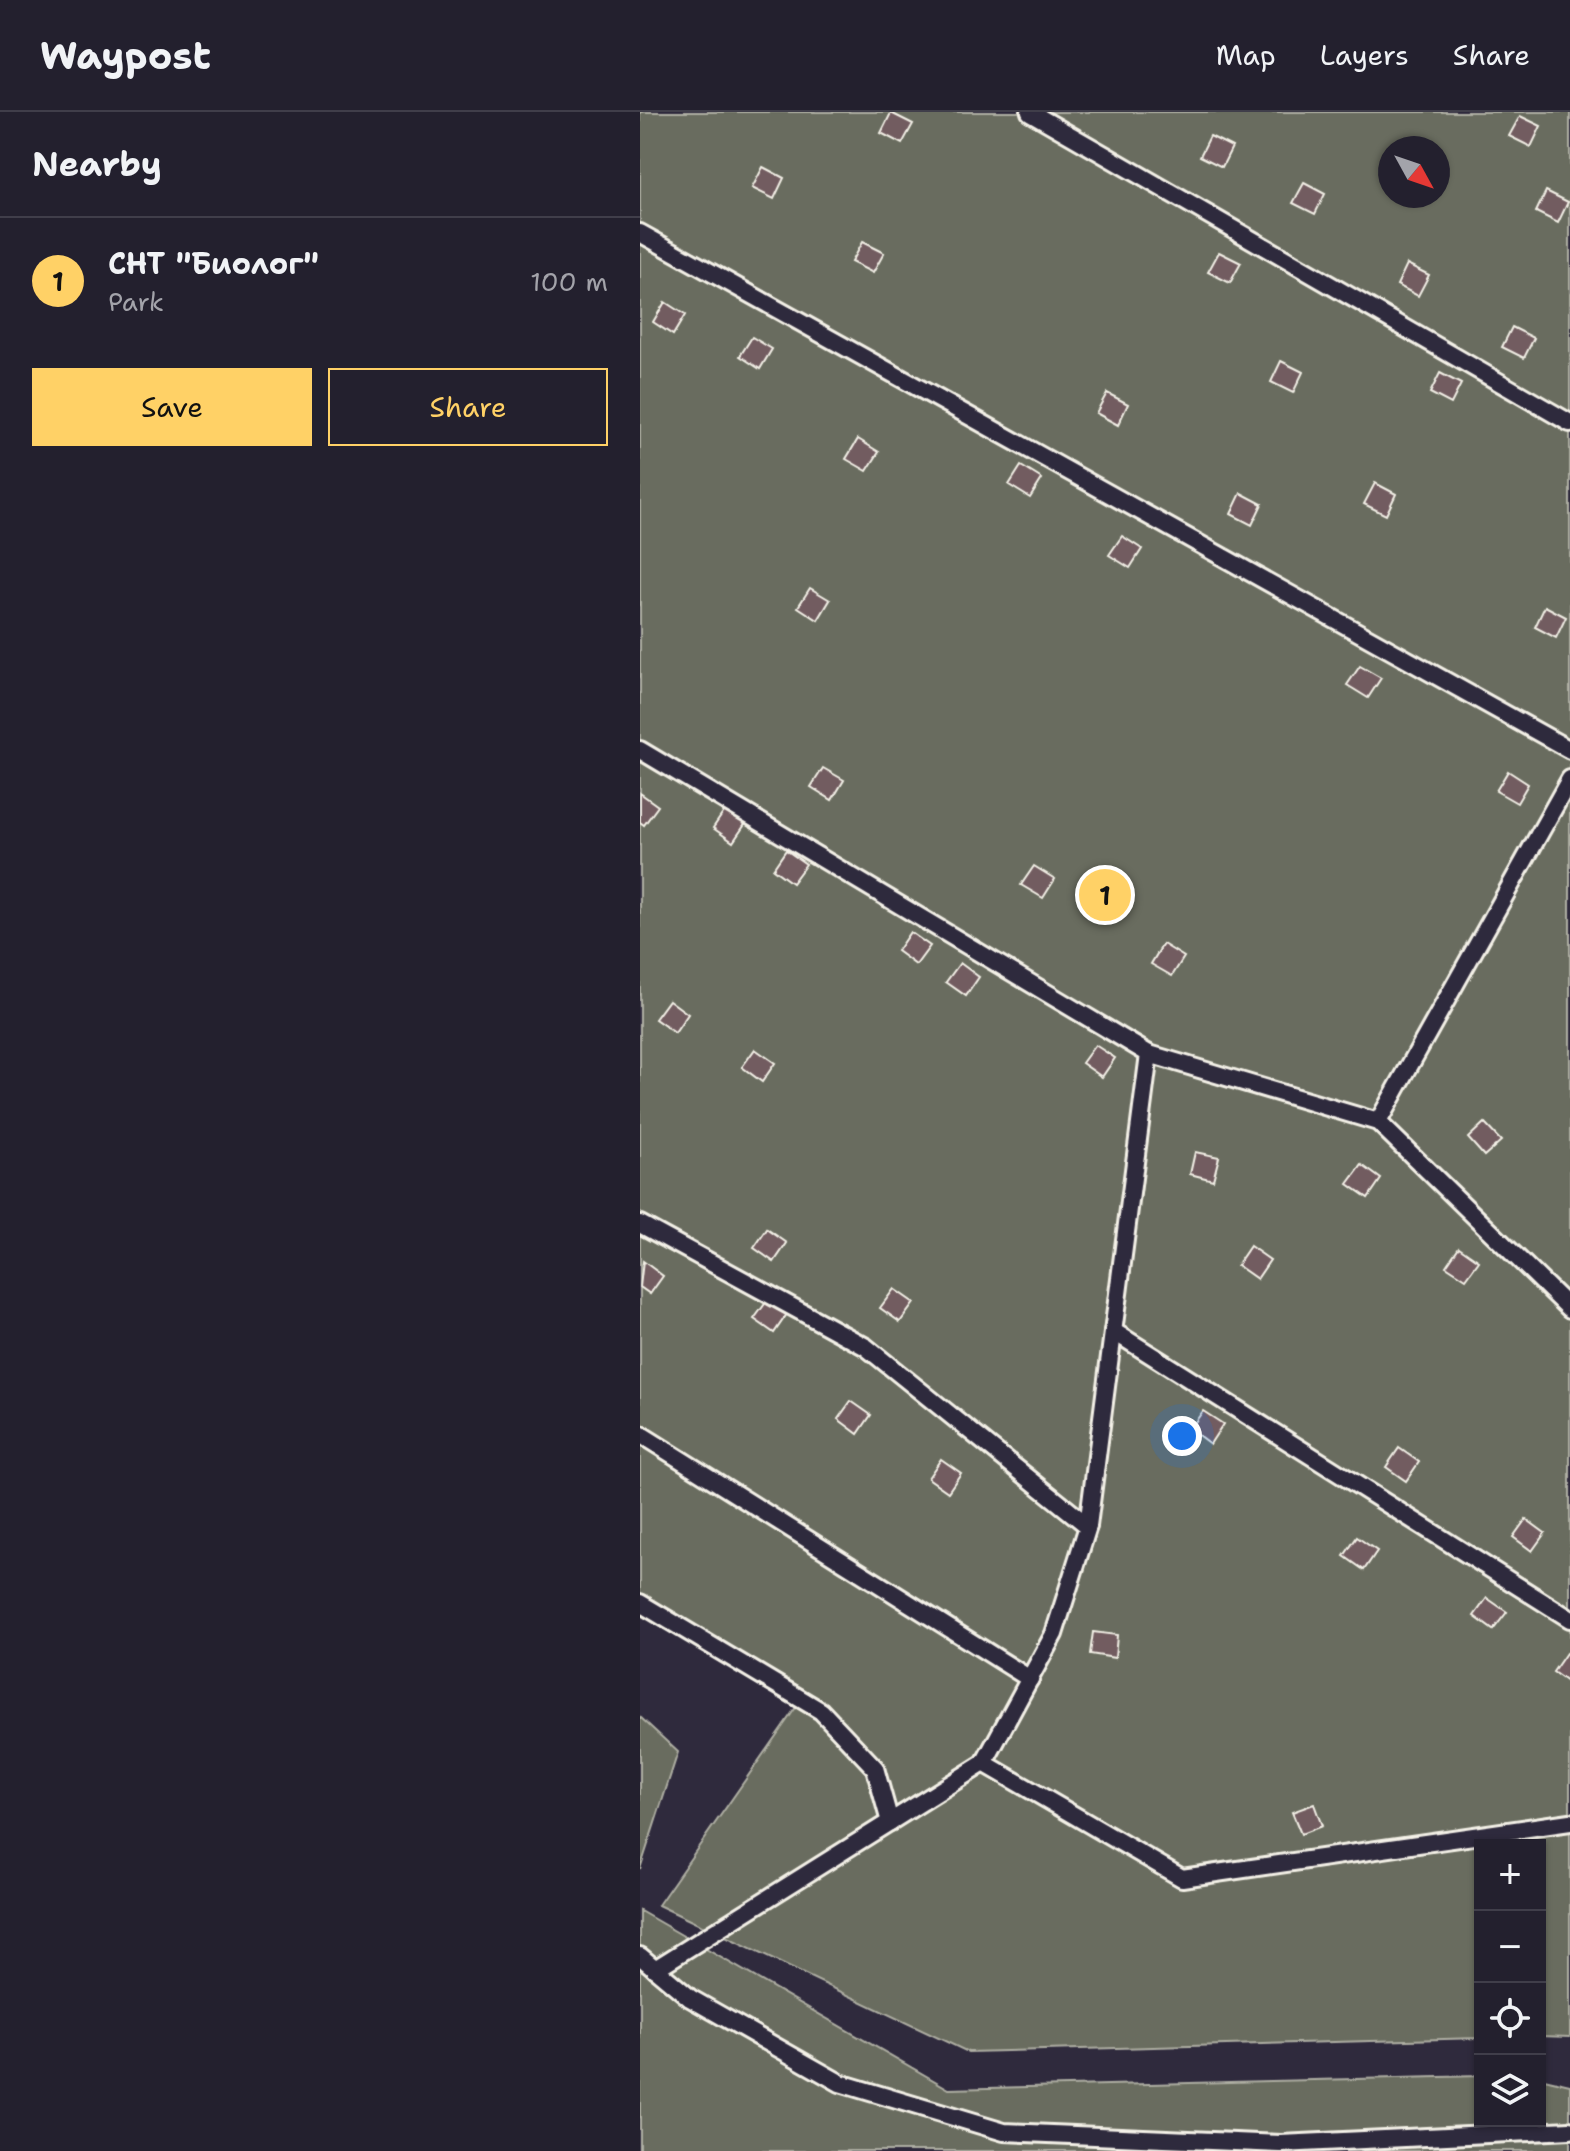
<!DOCTYPE html>
<meta charset="utf-8">
<style>
body{margin:0;font-family:"Shantell Sans",sans-serif;background:#2b2836;color:#f1f3f6}
.controls{position:absolute;right:24px;bottom:24px;display:grid;overflow:hidden;border-radius:0px;box-shadow:0 2px 6px #0004}
.controls button{width:72px;height:72px;display:grid;place-items:center;padding:0;border:0;border-bottom:2px solid #403e4a;background:#23202e;color:#f1f3f6;font:40px sans-serif}
.compass{position:absolute;left:738px;top:24px;width:72px;height:72px;border-radius:50%;background:#23202e;box-shadow:0 2px 6px #0004;rotate:130deg}
.you{position:absolute;left:542px;top:1324px;width:28px;height:28px;margin:-20px;border:6px solid #fff;border-radius:50%;background:#1a73e8;box-shadow:0 0 0 12px #1a73e833}
.badge{display:grid;place-items:center;width:52px;height:52px;border-radius:50%;background:#ffd166;color:#111;font-size:26px;font-weight:700}
.pin{position:absolute;translate:-50% -50%;border:4px solid #fff;box-shadow:0 2px 8px #0006}
.list{margin:0;padding:0;list-style:none}
h2{display:flex;justify-content:space-between;align-items:center;height:104px;margin:0;padding:0 32px;font-size:34px}
h2 small{font-size:26px;font-weight:400;color:#a3a3aa}
.list li{display:grid;grid-template-columns:52px 1fr auto;gap:24px;align-items:center;box-sizing:border-box;height:128px;padding:0 32px;border-top:2px solid #403e4a}
.list b{display:block;font-size:30px;white-space:nowrap}
.list p{margin:0;font-size:26px;white-space:nowrap;color:#a3a3aa}
.list em{font-size:26px;font-style:normal;color:#a3a3aa}
.actions{display:flex;gap:16px;padding:24px 32px}
.actions a{flex:1;padding:18px 0;border:2px solid #ffd166;border-radius:0px;text-align:center;font-size:28px;color:#ffd166}
.actions .main{background:#ffd166;color:#111}
.icon{flex:none;width:44px;height:44px;fill:none;stroke:currentColor;stroke-width:2;stroke-linecap:round;stroke-linejoin:round}
.map{position:relative;flex:none;width:930px;height:2039px;overflow:hidden}
header{display:flex;align-items:center;gap:48px;box-sizing:border-box;height:112px;padding:0 40px;background:#23202e;border-bottom:2px solid #403e4a}
header strong{font-size:38px}
nav{display:flex;gap:44px;margin-inline-start:auto;font-size:28px}
main{display:flex}
aside{flex:1;background:#23202e}
.map>svg:first-child{display:block}
.green{fill:#696c5e;stroke:#aeaea3;stroke-width:2;fill-rule:evenodd}
.building{fill:#725c60;stroke:#f4f1e8;stroke-width:2}
.lines{fill:none;stroke-linecap:round;stroke-linejoin:round}
.lane-casing{stroke:#f4f1e8;stroke-width:22}
.lane{stroke:#2f2a3d;stroke-width:16}
</style>
<header>
<strong>Waypost</strong>
<nav><a>Map</a><a>Layers</a><a>Share</a></nav>
</header>
<main>
<aside>
<h2>Nearby<small></small></h2>
<ul class="list">
<li><span class="badge">1</span><div><b>СНТ &quot;Биолог&quot;</b><p>Park</p></div><em>100 m</em></li>
</ul>
<div class="actions"><a class="main">Save</a><a>Share</a></div>
</aside>
<div class="map">
<svg width="930" height="2039" viewBox="0 0 930 2039">
<rect width="100%" height="100%" fill="#2f2a3d"/>
<filter id="ink" filterUnits="userSpaceOnUse"><feTurbulence type="fractalNoise" baseFrequency=".0125" numOctaves="2"/><feDisplacementMap in="SourceGraphic" scale="16" xChannelSelector="R" yChannelSelector="G"/><feConvolveMatrix kernelMatrix="1 2 1 2 8 2 1 2 1" color-interpolation-filters="sRGB"/></filter>
<g filter="url(#ink)">
<!-- green -->
<g class="green">
<path d="M0,0H930V1925L900,1924V1733H840V1926L328,1940L18,1793L159,1591L0,1482ZM750,36H798V84H750Z"/>
<path d="M0,1605L38,1640L0,1757Z"/>
<path d="M0,1799L309,1977L840,1964V2009H900V1966L930,1973V2039H0Z"/>
</g>
<!-- building -->
<g class="building">
<path d="M251,1L273,12L262,32L241,21Z"/>
<path d="M880,4L901,14L891,35L869,24Z"/>
<path d="M570,24L592,35L582,55L560,44Z"/>
<path d="M123,55L144,66L134,87L112,76Z"/>
<path d="M664,71L685,82L675,102L653,91Z"/>
<path d="M906,79L928,90L918,111L896,100Z"/>
<path d="M222,130L244,141L233,161L211,150Z"/>
<path d="M579,140L601,151L590,171L568,160Z"/>
<path d="M767,152L789,163L778,184L757,173Z"/>
<path d="M25,190L45,203L33,223L13,210Z"/>
<path d="M872,215L894,226L884,246L862,235Z"/>
<path d="M112,225L132,237L120,257L100,244Z"/>
<path d="M641,249L663,260L653,281L631,270Z"/>
<path d="M800,261L821,272L811,292L790,281Z"/>
<path d="M467,281L488,292L478,313L456,301Z"/>
<path d="M218,327L239,340L227,359L206,347Z"/>
<path d="M381,354L402,367L390,386L369,373Z"/>
<path d="M735,371L756,382L746,403L724,392Z"/>
<path d="M601,381L622,392L612,413L591,402Z"/>
<path d="M482,424L502,437L490,456L469,443Z"/>
<path d="M170,476L190,488L178,508L158,495Z"/>
<path d="M905,494L926,505L916,526L895,515Z"/>
<path d="M720,554L741,566L728,586L707,573Z"/>
<path d="M183,656L204,668L192,688L171,675Z"/>
<path d="M868,659L888,672L877,691L856,679Z"/>
<path d="M0,681L18,694L4,713L0,710Z"/>
<path d="M86,697L106,711L93,730L73,716Z"/>
<path d="M146,738L166,752L152,771L133,757Z"/>
<path d="M394,754L415,767L403,786L381,773Z"/>
<path d="M270,820L290,834L276,853L257,839Z"/>
<path d="M523,832L544,845L532,864L511,852Z"/>
<path d="M320,851L339,865L326,884L306,870Z"/>
<path d="M29,888L48,902L35,921L15,907Z"/>
<path d="M455,933L475,946L462,965L442,951Z"/>
<path d="M115,937L135,951L122,970L102,955Z"/>
<path d="M844,1011L861,1029L844,1044L828,1026Z"/>
<path d="M555,1040L579,1045L573,1068L550,1062Z"/>
<path d="M722,1053L741,1067L728,1086L708,1072Z"/>
<path d="M127,1117L147,1131L134,1150L114,1136Z"/>
<path d="M610,1134L630,1148L617,1167L597,1153Z"/>
<path d="M819,1135L839,1149L826,1167L806,1154Z"/>
<path d="M3,1149L23,1164L10,1182L0,1175Z"/>
<path d="M254,1177L274,1191L260,1210L240,1196Z"/>
<path d="M127,1189L147,1202L134,1221L114,1207Z"/>
<path d="M211,1289L231,1303L218,1322L198,1307Z"/>
<path d="M563,1299L583,1312L570,1332L550,1317Z"/>
<path d="M759,1336L779,1350L766,1369L746,1355Z"/>
<path d="M301,1347L321,1361L308,1380L288,1366Z"/>
<path d="M886,1407L905,1421L892,1439L873,1425Z"/>
<path d="M717,1425L737,1439L724,1458L704,1444Z"/>
<path d="M847,1486L867,1500L853,1518L834,1504Z"/>
<path d="M453,1520L477,1523L475,1546L450,1542Z"/>
<path d="M926,1541L930,1543V1572L913,1560Z"/>
<path d="M674,1692L682,1714L661,1722L652,1700Z"/>
</g>
<g class="lines">
<defs>
<g id="lane">
<path d="M390,0L930,311"/>
<path d="M0,121L930,638"/>
<path d="M0,638L509,942L448,1414L414,1522L344,1651L15,1857"/>
<path d="M509,942L738,1010L930,1197"/>
<path d="M738,1010L930,667"/>
<path d="M0,1112L226,1235L448,1414"/>
<path d="M473,1219L930,1507"/>
<path d="M0,1322L390,1567"/>
<path d="M0,1491L181,1599L235,1656L250,1710"/>
<path d="M344,1651L542,1766L930,1710"/>
<path d="M0,1844L50,1886L200,1971L364,2020L641,2032L930,2018"/>
</g>
</defs>
<!-- lane casing -->
<use href="#lane" class="lane-casing"/>
<!-- lane -->
<use href="#lane" class="lane"/>
</g>
</g>
</svg>
<div class="controls">
<button>+</button>
<button>−</button>
<button><svg class="icon" aria-label="locate" viewBox="0 0 24 24"><circle cx="12" cy="12" r="6"/><path d="M12 2v4M12 18v4M2 12h4M18 12h4"/></svg></button>
<button><svg class="icon" aria-label="layers" viewBox="0 0 24 24"><path d="M12 4l9 5-9 5-9-5zM3 14l9 5 9-5"/></svg></button>
</div>
<svg class="compass" viewBox="-18 -18 36 36"><path d="M0-13l5 13h-10z" fill="#e53935"/><path d="M0 13l5-13h-10z" fill="#a3a3aa"/></svg>
<div class="you"></div>
<div class="pin badge" style="left:465px;top:783px">1</div>
</div>
</main>
